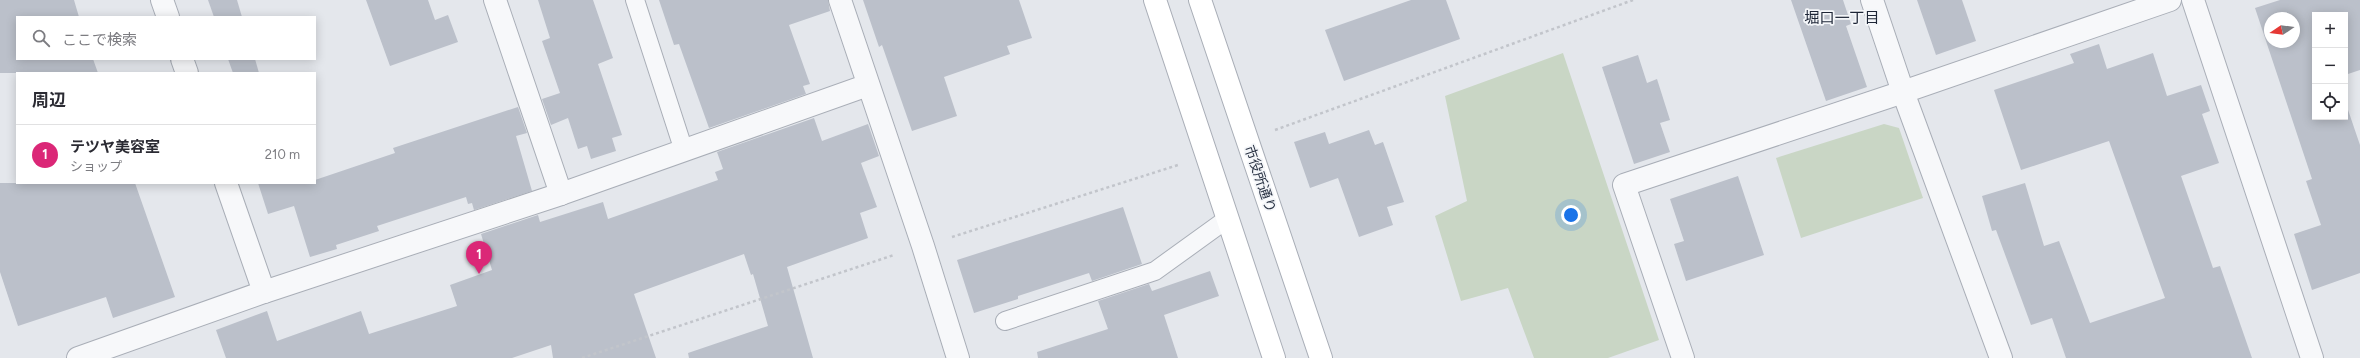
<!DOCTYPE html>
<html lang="ja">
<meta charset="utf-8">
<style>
body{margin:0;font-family:Figtree,"Noto Sans JP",sans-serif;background:#f7f7f7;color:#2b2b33}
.controls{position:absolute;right:12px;top:12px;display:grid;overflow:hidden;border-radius:0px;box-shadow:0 2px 10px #0003}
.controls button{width:36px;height:36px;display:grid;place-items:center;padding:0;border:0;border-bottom:1px solid #e1e1e2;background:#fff;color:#2b2b33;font:20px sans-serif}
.compass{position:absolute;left:2264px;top:12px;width:36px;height:36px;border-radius:50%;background:#fff;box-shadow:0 2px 10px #0003;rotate:257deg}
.you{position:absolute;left:1571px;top:215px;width:14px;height:14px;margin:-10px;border:3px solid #fff;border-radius:50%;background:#1a73e8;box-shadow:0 0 0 6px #1a73e833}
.badge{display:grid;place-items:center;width:26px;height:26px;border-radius:50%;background:#db2777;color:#fff;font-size:13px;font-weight:700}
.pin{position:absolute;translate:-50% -33px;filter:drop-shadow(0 1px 2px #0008)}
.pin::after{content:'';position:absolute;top:21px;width:14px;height:12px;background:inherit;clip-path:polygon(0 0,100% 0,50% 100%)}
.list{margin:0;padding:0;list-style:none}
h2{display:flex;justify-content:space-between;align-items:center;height:52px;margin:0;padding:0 16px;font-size:17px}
h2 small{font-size:13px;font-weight:400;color:#7c7c81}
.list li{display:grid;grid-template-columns:26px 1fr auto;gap:12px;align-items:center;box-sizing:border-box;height:60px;padding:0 16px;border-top:1px solid #e1e1e2}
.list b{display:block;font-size:15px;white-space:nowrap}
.list p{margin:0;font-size:13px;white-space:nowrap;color:#7c7c81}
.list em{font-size:13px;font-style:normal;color:#7c7c81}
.icon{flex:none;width:22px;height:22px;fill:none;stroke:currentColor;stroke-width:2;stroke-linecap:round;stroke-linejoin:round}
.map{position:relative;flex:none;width:2360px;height:358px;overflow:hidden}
.search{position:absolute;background:#fff;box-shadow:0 2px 10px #0003;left:16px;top:16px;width:300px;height:44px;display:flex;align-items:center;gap:10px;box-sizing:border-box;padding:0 14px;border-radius:0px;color:#7c7c81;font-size:15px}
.panel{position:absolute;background:#fff;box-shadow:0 2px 10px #0003;left:16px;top:72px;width:300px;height:112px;border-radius:0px}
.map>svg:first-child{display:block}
.green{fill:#c9d6c5}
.building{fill:#bbc0ca;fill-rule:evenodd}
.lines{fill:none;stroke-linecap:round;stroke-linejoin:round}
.lane-casing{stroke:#a9aeb7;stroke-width:20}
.street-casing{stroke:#a9aeb7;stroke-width:24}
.secondary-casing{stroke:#a9aeb7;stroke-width:24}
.path{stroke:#c2c5cb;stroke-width:2.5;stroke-dasharray:3 3;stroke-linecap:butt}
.lane{stroke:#f7f8fa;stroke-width:18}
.street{stroke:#f7f8fa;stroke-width:22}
.secondary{stroke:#fff;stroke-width:22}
.labels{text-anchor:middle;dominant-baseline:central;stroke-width:3.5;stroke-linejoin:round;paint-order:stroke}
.street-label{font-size:14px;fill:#2b3445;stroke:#f4f6f9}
.neighbourhood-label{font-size:15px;fill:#1d2536;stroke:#f4f6f9}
</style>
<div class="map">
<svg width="2360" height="358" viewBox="0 0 2360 358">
<rect width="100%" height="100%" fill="#e4e7ec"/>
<!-- green -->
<g class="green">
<path d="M1563,53L1659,340L1608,358H1534L1508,288L1461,301L1435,216L1467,201L1445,96Z"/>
<path d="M1884,124L1899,128L1923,198L1801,238L1776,158Z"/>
</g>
<!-- building -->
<g class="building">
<path d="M0,0H74L79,17H17V59H93L98,73H0Z"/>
<path d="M208,0H237L242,17H214Z"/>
<path d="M366,0H428L435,20L448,15L458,42L390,66Z"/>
<path d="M538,0H593L613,58L598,64L622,135L612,138L616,151L591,159L587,146L578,149L568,118L551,125L542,99L560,93L542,41L550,38Z"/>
<path d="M659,0H828L830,11L789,25L810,84L803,86L806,94L709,128L679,44L674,45Z"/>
<path d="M863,0H1019L1032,38L1007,46L1010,54L944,77L957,116L912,131L882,45L879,47Z"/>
<path d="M1411,0H1446L1460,39L1344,81L1325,30Z"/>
<path d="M1791,0H1843L1851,24L1846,26L1867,87L1826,101Z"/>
<path d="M1917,0H1962L1976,41L1936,55Z"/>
<path d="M2280,0H2360V70L2345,75V15H2315V117H2345V101L2360,145V273L2312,290L2294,234L2321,225L2306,181L2312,179L2255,8ZM2270,18H2294V42H2270Z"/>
<path d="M2099,44L2107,69L2153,53L2167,96L2201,85L2210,111L2202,114L2219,163L2181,176L2213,268L2220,266L2252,358H2066L2052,318L2031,325L1996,230L1992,231L1982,196L2025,183L2044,246L2059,241L2090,323L2165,298L2109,141L2021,170L1994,90L2074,63L2070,54Z"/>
<path d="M1638,55L1647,83L1657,79L1670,120L1660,123L1670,152L1634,164L1602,67Z"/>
<path d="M228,59H255L259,73H233Z"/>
<path d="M518,107L527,133L516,136L532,191L474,210L472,203L468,204L466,197L377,226L379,231L336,245L337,249L310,257L294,206L268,214L258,183H315V180L395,153L393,148Z"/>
<path d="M814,118L822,141L868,124L879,156L861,163L877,207L860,213L868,238L787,267L813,358H689L688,353L768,326L753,274L751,275L744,254L634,294L656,358H553L551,345L512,358H226L216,330L267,311L277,341L361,311L369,334L457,306L450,285L492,270L481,234L538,215L540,222L603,202L608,219L718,180L715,172L723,169L717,152Z"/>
<path d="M1369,130L1375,145L1383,142L1404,202L1387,207L1393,225L1359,237L1338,178L1310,188L1294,142L1325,132L1329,144Z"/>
<path d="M1738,176L1764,255L1686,281L1674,244L1684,241L1670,199Z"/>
<path d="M0,183H135L175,297L113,318L106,297L18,326L0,272Z"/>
<path d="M1123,207L1142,264L1092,281L1089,273L1018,296V299L974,313L957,260Z"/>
<path d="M1210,271L1219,296L1164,315L1178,358H1038L1037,352L1108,329L1098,301L1149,284L1152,291Z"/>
</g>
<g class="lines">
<defs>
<g id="lane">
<path d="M635,0L684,151"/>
<path d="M1005,321L1155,271L1227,219"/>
</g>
<g id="street">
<path d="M162,0L168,17"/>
<path d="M495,0L561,194"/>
<path d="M840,0L923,246L958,358"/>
<path d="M1872,0L1903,92L2001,358"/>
<path d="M2193,0L2312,358"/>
<path d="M182,59L187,73"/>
<path d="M226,183L264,292"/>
<path d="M78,358L264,292L561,194L868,85"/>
<path d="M1683,358L1624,185L1903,92L2170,0"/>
</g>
<g id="secondary">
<path d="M1155,0L1274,358"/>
<path d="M1200,0L1321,358"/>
</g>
</defs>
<!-- lane casing -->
<use href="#lane" class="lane-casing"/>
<!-- street casing -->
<use href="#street" class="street-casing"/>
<!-- secondary casing -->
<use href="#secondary" class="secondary-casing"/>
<!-- path -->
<g class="path">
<path d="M1275,130L1633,0"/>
<path d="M952,237L1178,165"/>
<path d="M582,358L894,255"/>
</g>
<!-- lane -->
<use href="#lane" class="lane"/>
<!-- street -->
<use href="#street" class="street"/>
<!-- secondary -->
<use href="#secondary" class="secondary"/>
</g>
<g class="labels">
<!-- street labels -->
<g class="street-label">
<text transform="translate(1260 179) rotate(71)">市役所通り</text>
</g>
<!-- neighbourhood labels -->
<g class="neighbourhood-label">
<text x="1842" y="18">堀口一丁目</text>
</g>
</g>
</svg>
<div class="controls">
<button>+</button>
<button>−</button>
<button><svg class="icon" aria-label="locate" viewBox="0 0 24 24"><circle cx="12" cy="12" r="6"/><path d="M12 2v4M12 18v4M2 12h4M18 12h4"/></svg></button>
</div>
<svg class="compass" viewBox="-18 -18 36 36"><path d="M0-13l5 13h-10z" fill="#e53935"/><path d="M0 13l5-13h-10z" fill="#7c7c81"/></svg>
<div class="you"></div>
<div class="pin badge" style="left:479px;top:274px">1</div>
<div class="search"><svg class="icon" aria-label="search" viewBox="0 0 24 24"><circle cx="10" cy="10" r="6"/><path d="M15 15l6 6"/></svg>ここで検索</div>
<section class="panel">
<h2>周辺<small></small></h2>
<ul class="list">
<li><span class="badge">1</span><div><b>テツヤ美容室</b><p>ショップ</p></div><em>210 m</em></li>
</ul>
</section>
</div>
